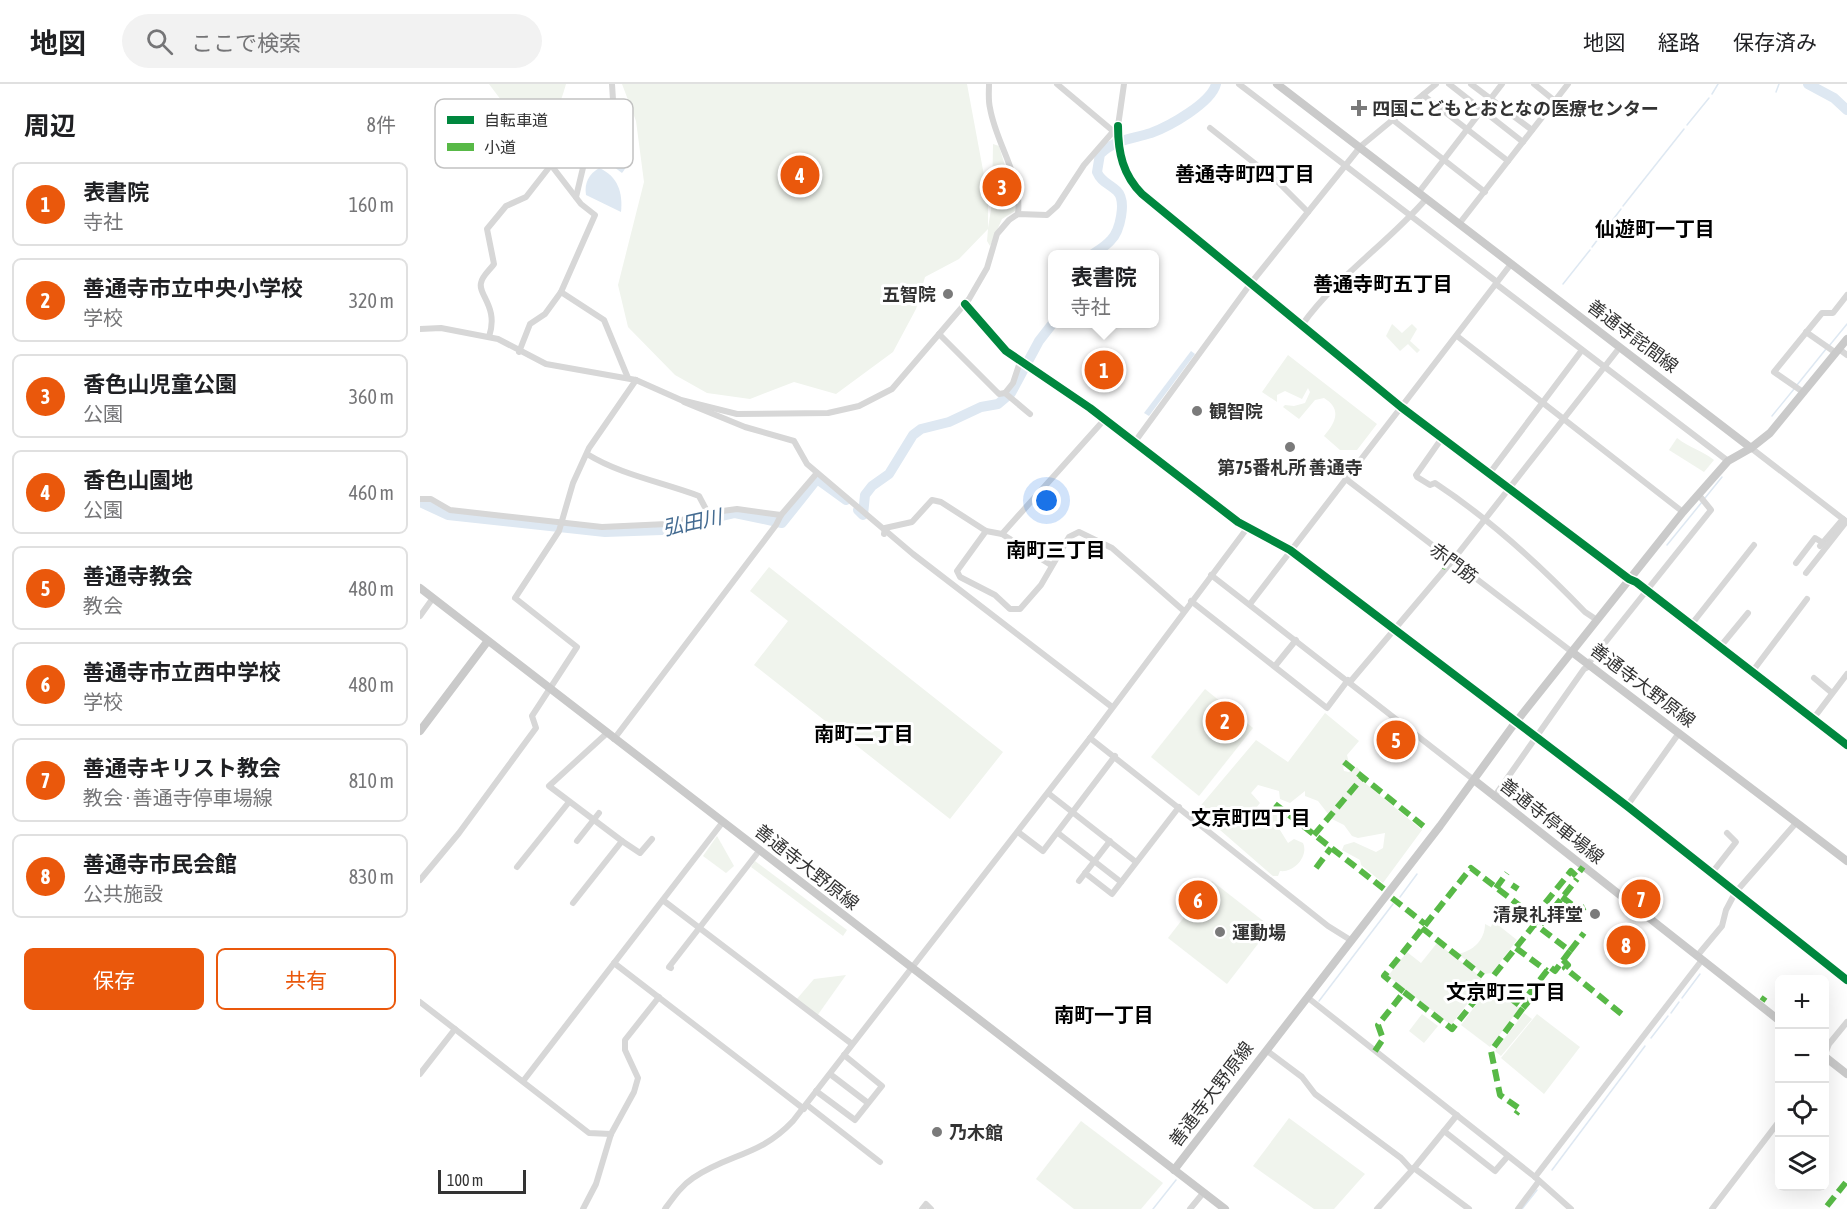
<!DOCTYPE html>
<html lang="ja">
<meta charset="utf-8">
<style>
body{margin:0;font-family:"Asap Condensed","Noto Sans JP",sans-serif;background:#f2f2f2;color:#202124}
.controls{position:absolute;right:18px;bottom:18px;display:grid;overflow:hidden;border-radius:9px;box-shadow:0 6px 24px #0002}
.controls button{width:54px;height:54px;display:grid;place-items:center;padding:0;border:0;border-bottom:2px solid #e0e0e0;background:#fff;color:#202124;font:30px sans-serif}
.scale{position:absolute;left:18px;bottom:15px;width:88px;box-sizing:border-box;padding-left:6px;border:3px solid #333;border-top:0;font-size:16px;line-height:21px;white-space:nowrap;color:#333;-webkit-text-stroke:4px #fff;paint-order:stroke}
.you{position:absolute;left:627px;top:417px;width:21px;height:21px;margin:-15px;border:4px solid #fff;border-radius:50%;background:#1a73e8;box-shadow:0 0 0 9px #1a73e833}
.badge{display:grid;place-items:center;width:39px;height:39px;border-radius:50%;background:#ea580c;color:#fff;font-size:20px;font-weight:700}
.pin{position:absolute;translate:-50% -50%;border:3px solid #fff;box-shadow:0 2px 6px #0006}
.popup{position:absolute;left:628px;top:166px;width:111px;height:78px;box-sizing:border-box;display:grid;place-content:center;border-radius:9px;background:#fff;filter:drop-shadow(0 2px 4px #0005);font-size:20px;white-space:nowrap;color:#757577}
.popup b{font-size:22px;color:#202124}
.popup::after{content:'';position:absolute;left:50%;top:100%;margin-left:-12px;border:12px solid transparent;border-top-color:#fff}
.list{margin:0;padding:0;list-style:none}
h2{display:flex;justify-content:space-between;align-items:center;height:78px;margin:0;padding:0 24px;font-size:26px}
h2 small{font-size:20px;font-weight:400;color:#757577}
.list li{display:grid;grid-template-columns:39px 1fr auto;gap:18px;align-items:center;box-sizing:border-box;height:84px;margin:0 12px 12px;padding:0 12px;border:2px solid #e0e0e0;border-radius:9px}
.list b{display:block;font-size:22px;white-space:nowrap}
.list p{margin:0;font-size:20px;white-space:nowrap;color:#757577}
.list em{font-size:20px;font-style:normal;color:#757577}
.actions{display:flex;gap:12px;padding:18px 24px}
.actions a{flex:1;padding:14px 0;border:2px solid #ea580c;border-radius:9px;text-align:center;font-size:21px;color:#ea580c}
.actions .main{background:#ea580c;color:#fff}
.icon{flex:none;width:33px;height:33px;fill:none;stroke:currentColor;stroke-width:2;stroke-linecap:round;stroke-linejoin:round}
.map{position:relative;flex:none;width:1427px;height:1125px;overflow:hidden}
header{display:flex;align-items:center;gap:36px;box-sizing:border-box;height:84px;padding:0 30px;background:#fff;border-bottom:2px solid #e0e0e0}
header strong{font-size:28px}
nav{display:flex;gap:33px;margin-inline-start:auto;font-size:21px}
.search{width:420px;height:54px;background:#f2f2f2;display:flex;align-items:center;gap:15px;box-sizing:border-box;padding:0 21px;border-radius:33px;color:#757577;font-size:22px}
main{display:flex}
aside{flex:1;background:#fff}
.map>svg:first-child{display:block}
.green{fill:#f0f4ed}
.water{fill:#dee8f2}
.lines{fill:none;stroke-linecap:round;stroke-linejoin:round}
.stream{stroke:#dee8f2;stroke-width:1.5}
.river{stroke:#dee8f2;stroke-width:10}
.minor{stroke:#d7d7d7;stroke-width:6}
.major{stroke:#cacaca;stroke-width:8}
.quiet{stroke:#58b947;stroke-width:6;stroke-dasharray:12 6;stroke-linecap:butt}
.cycleway-casing{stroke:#fff;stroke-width:11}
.cycleway{stroke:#00873e;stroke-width:8}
.poi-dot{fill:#7a7a7a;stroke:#fff;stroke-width:2}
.labels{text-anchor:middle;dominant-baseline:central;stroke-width:6;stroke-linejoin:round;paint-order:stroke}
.poi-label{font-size:18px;font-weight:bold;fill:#333;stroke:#fff;text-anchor:start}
.street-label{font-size:18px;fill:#333;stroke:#fff}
.neighbourhood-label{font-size:20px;font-weight:bold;fill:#000;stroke:#fff}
.water-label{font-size:20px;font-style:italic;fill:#446b91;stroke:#fff}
.key{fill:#fff;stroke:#c2c2c2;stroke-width:1.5}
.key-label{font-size:16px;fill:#333}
</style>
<header>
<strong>地図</strong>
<div class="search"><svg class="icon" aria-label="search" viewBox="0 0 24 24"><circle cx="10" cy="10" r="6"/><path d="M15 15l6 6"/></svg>ここで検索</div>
<nav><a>地図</a><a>経路</a><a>保存済み</a></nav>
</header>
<main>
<aside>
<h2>周辺<small>8件</small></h2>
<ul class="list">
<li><span class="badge">1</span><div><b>表書院</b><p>寺社</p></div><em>160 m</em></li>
<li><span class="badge">2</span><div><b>善通寺市立中央小学校</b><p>学校</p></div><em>320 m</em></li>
<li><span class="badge">3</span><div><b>香色山児童公園</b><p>公園</p></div><em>360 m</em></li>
<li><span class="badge">4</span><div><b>香色山園地</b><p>公園</p></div><em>460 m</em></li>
<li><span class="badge">5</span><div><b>善通寺教会</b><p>教会</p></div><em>480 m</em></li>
<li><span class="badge">6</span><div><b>善通寺市立西中学校</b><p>学校</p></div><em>480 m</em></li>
<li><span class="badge">7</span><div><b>善通寺キリスト教会</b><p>教会 · 善通寺停車場線</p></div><em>810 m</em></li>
<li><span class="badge">8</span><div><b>善通寺市民会館</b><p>公共施設</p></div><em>830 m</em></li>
</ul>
<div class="actions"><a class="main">保存</a><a>共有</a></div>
</aside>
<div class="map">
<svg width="1427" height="1125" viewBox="0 0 1427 1125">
<rect width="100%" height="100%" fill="#fff"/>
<!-- green -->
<g class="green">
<path d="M69,0H146C138,28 127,55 100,68L87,24Z"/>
<path d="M202,0H547L568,113V144L572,119L573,60L579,62L595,115V127L582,135L570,162L567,157L568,145L539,175L505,193L496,225L473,268L416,310L374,298L330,315L287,309L255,291L208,243L198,201L224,98L216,37Z"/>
<path d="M972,240L982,249L992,240L997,245L990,257L1000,266L997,269L988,260L980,267L966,252Z"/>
<path d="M868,271L957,340L937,366H920L904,352C916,338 922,325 904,314L895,316L879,335L863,323L865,321L874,322L885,319L890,308L888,304L882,315L865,307L857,311V318L842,308Z"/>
<path d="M1257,354C1270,364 1281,366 1294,376L1284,388L1249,366Z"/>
<path d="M349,483L583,668L530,735L334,581L368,537L330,507Z"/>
<path d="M785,605L833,644L779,712L731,673Z"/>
<path d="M905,629L939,657L927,671L929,679L923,683L924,687L929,688L937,683L943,690L945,699L1002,746L963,799L941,781L940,776L922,766L924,761L934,758L956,768L963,764L965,749L938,754L932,752L924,741L912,735L898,717L885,712V707L870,719L860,715L859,707L838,701L831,709L840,719L836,724L845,733L862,723H867V736L860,746L868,759L874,755L883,759C889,772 874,789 860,787L858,792H853L777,726L836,656L868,678Z"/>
<path d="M297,752L314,782L306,789L283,772Z"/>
<path d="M335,777L427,846L423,852L331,783Z"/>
<path d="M792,797L851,843L807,900L748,854Z"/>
<path d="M1073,837L1097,856L1072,889L1063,890L1038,870C1053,867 1065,856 1065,840L1071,843Z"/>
<path d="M1017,859L1061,893V902L1031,941L968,892L987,868L1001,879Z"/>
<path d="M426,891L397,932L376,916L394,895Z"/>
<path d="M1075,905L1100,924L1070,963L1041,941L1067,906Z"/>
<path d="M1104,929L1112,935L1081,972L1075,967Z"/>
<path d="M1002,930L1018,942L1004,959L989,947Z"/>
<path d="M1117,930L1160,963L1124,1010L1081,974Z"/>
<path d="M869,1034L945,1090L914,1125H894L833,1082Z"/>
<path d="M661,1037L743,1099L721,1125H654L616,1095Z"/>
</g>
<!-- water -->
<g class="water">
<path d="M201,32C209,49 215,73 202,89L174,68L172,62C178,48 186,35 201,32Z"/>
<path d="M179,84C198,92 203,109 201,128L166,111C164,99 169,90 179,84Z"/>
<path d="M771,267L775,270L729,332L724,329Z"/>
</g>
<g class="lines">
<!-- stream -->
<g class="stream">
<path d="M1356,8L1359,0"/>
<path d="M1292,10L1298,0"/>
<path d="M1267,41L1289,14"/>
<path d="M1203,122L1264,45"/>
<path d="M1172,163L1201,125"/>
<path d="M1143,200L1170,166"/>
<path d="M1409,262L1427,240"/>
<path d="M1377,301L1406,265"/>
<path d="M1352,332L1374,305"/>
<path d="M1285,414L1302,393"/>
<path d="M1247,461L1282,418"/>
<path d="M980,813L997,790"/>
<path d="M1262,914L1280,890"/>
<path d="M899,917L973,820"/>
<path d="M1251,929L1259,918"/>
<path d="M1231,954L1248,932"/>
<path d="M1132,1086L1225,962"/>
<path d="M733,1125L756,1096"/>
<path d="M1102,1125L1117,1106"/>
</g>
<!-- river -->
<g class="river">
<path d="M1388,0L1414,14L1427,26"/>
<path d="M673,170C679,166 686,162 691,156C700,147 707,117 697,107C690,100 681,98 677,88L680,70C696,55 712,55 731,49C750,42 791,19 796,0"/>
<path d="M0,418L28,431L185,448L242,446L315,429L362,439L397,395L426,416"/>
<path d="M438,426L443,431L445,411L452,402L469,390L493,351L501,345L529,338L561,323L578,320L591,309L619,257L633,239"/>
</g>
<!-- minor -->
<g class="minor">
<path d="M569,0C569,8 568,16 570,24C576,60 602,92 598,130"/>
<path d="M637,0L693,47"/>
<path d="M819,0L1077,198"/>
<path d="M1029,0L1103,58"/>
<path d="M1051,0L1112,46"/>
<path d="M1114,0L1135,17"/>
<path d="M1003,11L1088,77"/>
<path d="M973,36L1065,108"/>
<path d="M698,42C698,69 703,91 722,110L981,323L1209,495L1216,498L1427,661"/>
<path d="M790,44L857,97L888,128"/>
<path d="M999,108L1082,0"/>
<path d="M156,113L172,46L193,16L192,0"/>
<path d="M1039,140L1148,0"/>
<path d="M1076,200L1308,377"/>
<path d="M141,208L184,236L208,294"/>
<path d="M545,220L586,267L670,324L818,438L870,466L1207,722L1427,896"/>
<path d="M882,241C917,192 967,160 1006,115"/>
<path d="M0,245L21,244L78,255L126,280L216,296L261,316L317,330L408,329L439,322L472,305L549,215L567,184L577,150L589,136L598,130L627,131L637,122L664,81L698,42L704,0"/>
<path d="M1386,248L1416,269"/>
<path d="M519,250L579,310L585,309L593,299L600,278"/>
<path d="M1037,252L1263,428"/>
<path d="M69,253C79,223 58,211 61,199C62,192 70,186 74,180L67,145L86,122L106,113L131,81L161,120L175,131L141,208L125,230L110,240L99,268"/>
<path d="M1419,265L1427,271"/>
<path d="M1383,308L1354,288L1402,229H1413L1427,211"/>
<path d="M585,309L610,330"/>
<path d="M264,318L325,343L374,357L387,380L493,470L692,623"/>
<path d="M1022,354L996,391L997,393L1010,401L1015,399C1071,436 1119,480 1165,528L1177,536"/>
<path d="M714,359L831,199L941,62L1016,0"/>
<path d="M1331,364L1427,438"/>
<path d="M167,370C201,391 242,398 279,412L288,429"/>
<path d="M1069,390L1162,266"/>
<path d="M926,395L1152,568"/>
<path d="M0,415H11L30,426L182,443L247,440L288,429L317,425L361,431"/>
<path d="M566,447L537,487L540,493L575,511L590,525H600L621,501L649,453L659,448L692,464L764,527"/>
<path d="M464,450L465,444L492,438L512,416L521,418L566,447L582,450L684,336"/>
<path d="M582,450L631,481"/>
<path d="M1400,462L1423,435"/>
<path d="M1376,479L1395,454L1403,459"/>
<path d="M1386,489L1426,438"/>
<path d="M791,491L1054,696"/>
<path d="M771,517L907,624L928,596"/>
<path d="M830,520L1091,180"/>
<path d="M0,532L13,514"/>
<path d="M1271,541L1334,461"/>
<path d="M1300,563L1328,529"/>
<path d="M1168,580L1291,426L1278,410"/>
<path d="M855,582L876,556"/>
<path d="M1332,588L1387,515"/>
<path d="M1394,594L1412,609"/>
<path d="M930,598L1033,476L1200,263"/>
<path d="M1393,635L1427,590"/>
<path d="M186,650L129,702L202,757"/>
<path d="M670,654L908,842L932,857"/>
<path d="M194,655L356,441L361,431L397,389"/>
<path d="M628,709L716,778"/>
<path d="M1074,713L1164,585L1170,582"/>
<path d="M1207,722L1259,649"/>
<path d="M598,748L623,767L695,672"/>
<path d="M638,749L701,798"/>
<path d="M157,757L179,729"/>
<path d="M97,783L149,718"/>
<path d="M665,789L692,810L759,723"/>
<path d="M1291,790L1316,758L1307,749"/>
<path d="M0,796L39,749L116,644L112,632L157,563L95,514L139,447L153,399L169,364L216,296"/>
<path d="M659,797L690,757"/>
<path d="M244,817L432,960"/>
<path d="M153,819L202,757L220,769L232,755"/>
<path d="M1277,872L1302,842L1306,826L1315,809L1376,739"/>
<path d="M194,879L384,1025"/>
<path d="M251,884L249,883L339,767"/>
<path d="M887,913L1115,1093L1151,1125"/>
<path d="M0,918L169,1049L191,1050"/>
<path d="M846,966L882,993L895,1010L981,1074L991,1085"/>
<path d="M1404,973L1409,960L1427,938"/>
<path d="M0,990L35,945"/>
<path d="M410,990L448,1019"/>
<path d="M104,996L302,739"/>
<path d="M396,1007L435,1036L462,1002L424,971"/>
<path d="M387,1021L460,1078"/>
<path d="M1037,1031L994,1084L1049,1125"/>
<path d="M1024,1047L1075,1087L1088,1072"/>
<path d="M1115,1093L1282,876"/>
<path d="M163,1125L176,1100L191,1050L214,1008L218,994L205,966V956L239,913"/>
<path d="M245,1125C253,1114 261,1102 273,1094C310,1069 339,1073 373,1037L670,654L828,443"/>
<path d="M502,1125L506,1120L511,1125"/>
<path d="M770,1125L784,1108"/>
<path d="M957,1125L994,1084"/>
<path d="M1098,1125L1119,1097"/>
<path d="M1292,1125L1360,1036"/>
</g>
<!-- major -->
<g class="major">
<path d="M857,0L1331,364"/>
<path d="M0,504L805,1125"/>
<path d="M1152,568L1427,777"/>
<path d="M0,647L67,558"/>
<path d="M1054,696L1360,937"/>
<path d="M1404,972L1427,990"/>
<path d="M754,1086L1020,742L1092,643L1263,428L1308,377L1331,364L1350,349L1427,255"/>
</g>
<!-- quiet -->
<g class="quiet">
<path d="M1023,482L1026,483"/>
<path d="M924,678L1007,745"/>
<path d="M855,720L964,805"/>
<path d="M894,751L943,693"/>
<path d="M896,784L911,764"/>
<path d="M1092,801L1098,805"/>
<path d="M1076,804L1087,789"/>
<path d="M1142,813L1159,826L1165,823"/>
<path d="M972,814L1005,840"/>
<path d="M1114,833L1151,787L1156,792L1163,783"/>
<path d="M1002,844L1063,892"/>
<path d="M1096,864L1127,887"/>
<path d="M1150,867L1164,849"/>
<path d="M1143,876L1148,881L1145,884L1204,932"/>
<path d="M1074,891L1114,841L1122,839L1157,795"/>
<path d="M1075,902L1103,924L1071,967L1080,1011L1100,1025L1096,1030"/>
<path d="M984,908L1032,945L1065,904"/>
<path d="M1342,917L1345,913"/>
<path d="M1103,924L1108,918L1105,915L1130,883L1135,887L1150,867L1116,841"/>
<path d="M955,967L963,955L958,941L984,908L964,892L1051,784L1122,839"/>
<path d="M1407,1122L1427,1097"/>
</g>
<defs>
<g id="cycleway">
<path d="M698,42C698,69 703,91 722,110L981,323L1209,495L1216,498L1427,661"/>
<path d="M545,220L586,267L670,324L818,438L870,466L1207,722L1427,896"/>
</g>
</defs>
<!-- cycleway casing -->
<use href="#cycleway" class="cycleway-casing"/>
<!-- cycleway -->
<use href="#cycleway" class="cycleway"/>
</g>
<!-- markers -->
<g class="poi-dot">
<path d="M936 15h6v6h6v6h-6v6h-6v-6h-6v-6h6z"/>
<circle cx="528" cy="210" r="6"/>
<circle cx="777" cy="327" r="6"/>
<circle cx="870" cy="363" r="6"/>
<circle cx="1175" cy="830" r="6"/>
<circle cx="800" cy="848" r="6"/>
<circle cx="517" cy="1048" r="6"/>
</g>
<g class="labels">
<!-- poi labels -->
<g class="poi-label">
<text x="952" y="24">四国こどもとおとなの医療センター</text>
<text x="516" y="210" text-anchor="end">五智院</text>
<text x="789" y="327">観智院</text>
<text x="870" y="383" text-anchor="middle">第75番札所 善通寺</text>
<text x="1163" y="830" text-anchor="end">清泉礼拝堂</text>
<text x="812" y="848">運動場</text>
<text x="529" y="1048">乃木館</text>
</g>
<!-- street labels -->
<g class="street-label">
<text transform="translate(1213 252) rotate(37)">善通寺詫間線</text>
<text transform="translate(1034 479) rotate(37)">赤門筋</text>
<text transform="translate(1223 601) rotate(37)">善通寺大野原線</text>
<text transform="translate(1132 737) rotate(38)">善通寺停車場線</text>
<text transform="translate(387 783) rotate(38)">善通寺大野原線</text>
<text transform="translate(791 1010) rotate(-53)">善通寺大野原線</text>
</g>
<!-- neighbourhood labels -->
<g class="neighbourhood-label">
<text x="825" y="89">善通寺町四丁目</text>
<text x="1235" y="144">仙遊町一丁目</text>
<text x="963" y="199">善通寺町五丁目</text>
<text x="636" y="465">南町三丁目</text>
<text x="444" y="649">南町二丁目</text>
<text x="831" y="733">文京町四丁目</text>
<text x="1086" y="907">文京町三丁目</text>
<text x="684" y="930">南町一丁目</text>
</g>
<!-- water labels -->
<g class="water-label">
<text transform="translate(272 438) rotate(-12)">弘田川</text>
</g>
</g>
<!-- legend -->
<rect x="15" y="15" width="198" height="69" rx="9" class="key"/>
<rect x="27" y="32" width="27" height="8" fill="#00873e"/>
<rect x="27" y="59" width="27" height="8" fill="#58b947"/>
<g class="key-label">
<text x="64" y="42">自転車道</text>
<text x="64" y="69">小道</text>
</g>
</svg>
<div class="controls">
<button>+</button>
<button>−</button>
<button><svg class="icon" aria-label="locate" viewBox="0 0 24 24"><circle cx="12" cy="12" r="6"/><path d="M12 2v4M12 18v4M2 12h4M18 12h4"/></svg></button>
<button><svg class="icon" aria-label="layers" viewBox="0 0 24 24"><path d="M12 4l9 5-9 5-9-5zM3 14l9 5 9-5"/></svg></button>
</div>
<div class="scale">100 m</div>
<div class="you"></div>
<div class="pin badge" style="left:684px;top:286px">1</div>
<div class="popup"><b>表書院</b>寺社</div>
<div class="pin badge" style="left:805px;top:637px">2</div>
<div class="pin badge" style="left:582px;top:103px">3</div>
<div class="pin badge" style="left:380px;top:91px">4</div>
<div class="pin badge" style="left:976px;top:656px">5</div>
<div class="pin badge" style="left:778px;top:816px">6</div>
<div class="pin badge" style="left:1221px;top:815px">7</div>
<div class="pin badge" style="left:1206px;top:861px">8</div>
</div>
</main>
